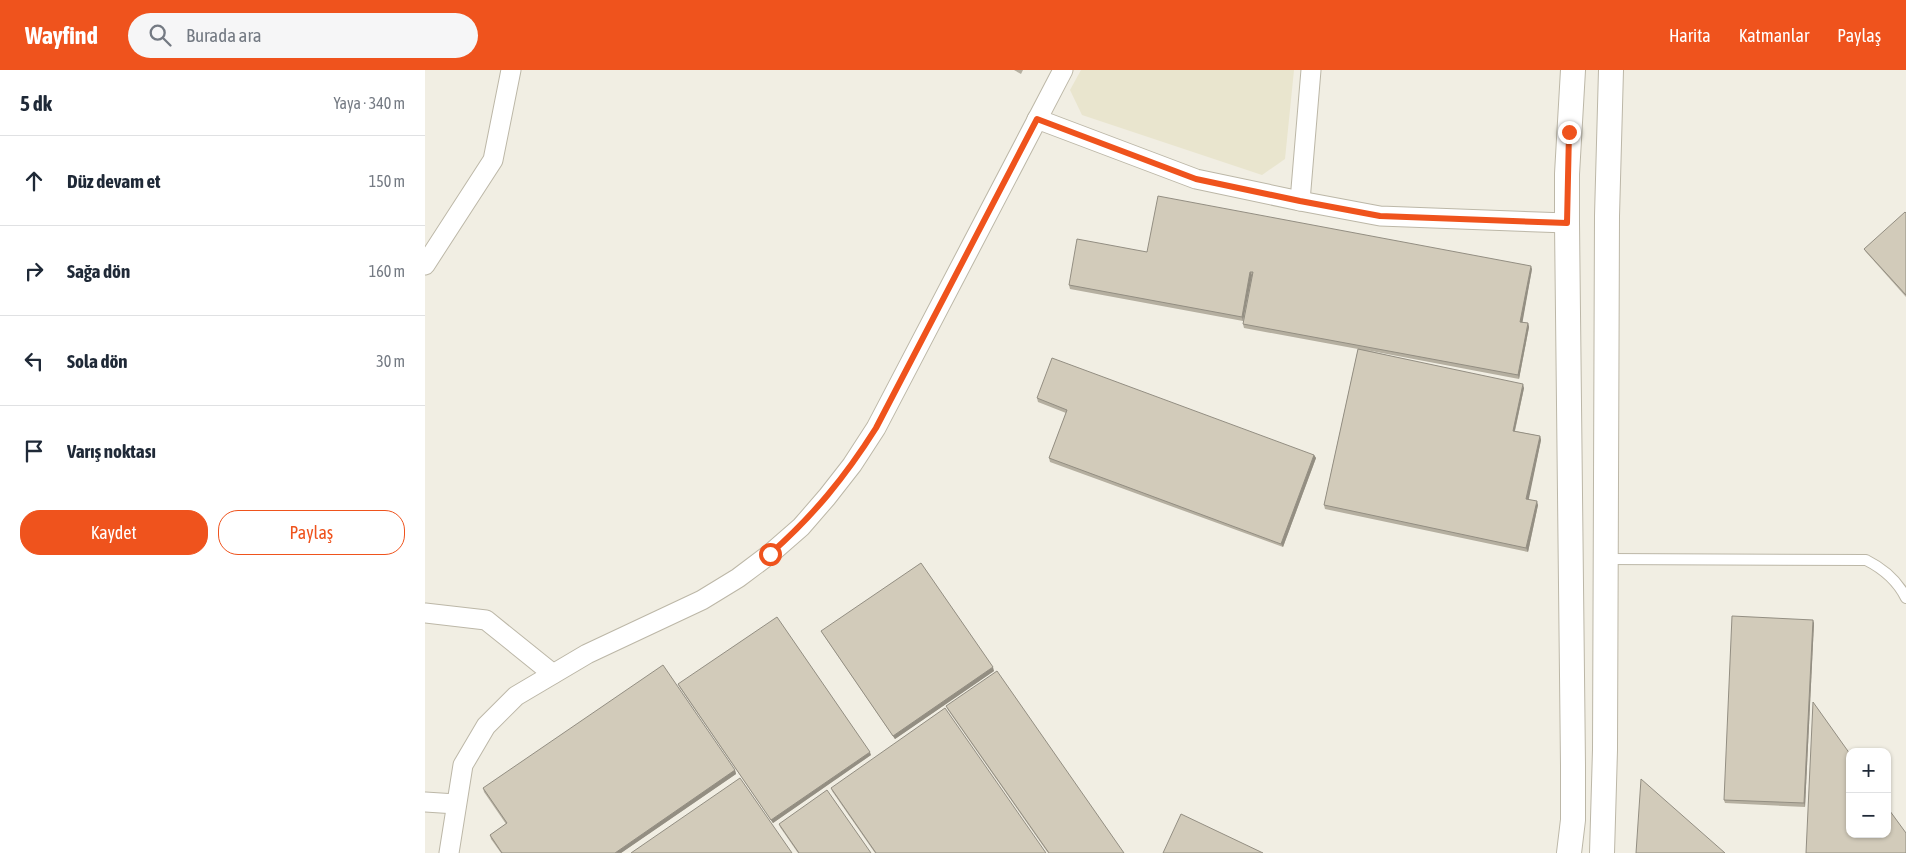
<!DOCTYPE html>
<html lang="tr">
<meta charset="utf-8">
<style>
body{margin:0;font-family:"Asap Condensed",sans-serif;background:#f6f6f7;color:#1f2937}
.controls{position:absolute;right:15px;bottom:15px;display:grid;overflow:hidden;border-radius:10px;box-shadow:0 1px 4px #0004}
.controls button{width:45px;height:45px;display:grid;place-items:center;padding:0;border:0;border-bottom:1px solid #e0e1e3;background:#fff;color:#1f2937;font:25px sans-serif}
.stop{position:absolute;width:15px;height:15px;margin:-11px;border:4px solid #ef531d;border-radius:50%;background:#fff}
.stop.end{background:#ef531d;border-color:#fff;box-shadow:0 1px 5px #0008}
.list{margin:0;padding:0;list-style:none}
h2{display:flex;justify-content:space-between;align-items:center;height:65px;margin:0;padding:0 20px;font-size:21px}
h2 small{font-size:16px;font-weight:400;color:#747a83}
.list li{display:grid;grid-template-columns:32px 1fr auto;gap:15px;align-items:center;box-sizing:border-box;height:90px;padding:0 20px;border-top:1px solid #e0e1e3}
.list b{display:block;font-size:19px;white-space:nowrap}
.list em{font-size:16px;font-style:normal;color:#747a83}
.actions{display:flex;gap:10px;padding:15px 20px}
.actions a{flex:1;padding:11px 0;border:1px solid #ef531d;border-radius:20px;text-align:center;font-size:18px;color:#ef531d}
.actions .main{background:#ef531d;color:#fff}
.icon{flex:none;width:28px;height:28px;fill:none;stroke:currentColor;stroke-width:2;stroke-linecap:round;stroke-linejoin:round}
.map{position:relative;flex:none;width:1481px;height:783px;overflow:hidden}
header{display:flex;align-items:center;gap:30px;box-sizing:border-box;height:70px;padding:0 25px;background:#ef531d;color:#fff}
header strong{font-size:24px}
nav{display:flex;gap:28px;margin-inline-start:auto;font-size:18px}
.search{width:350px;height:45px;background:#f6f6f7;display:flex;align-items:center;gap:12px;box-sizing:border-box;padding:0 18px;border-radius:28px;color:#747a83;font-size:19px}
main{display:flex}
aside{flex:1;background:#fff}
.map>svg:first-child{display:block}
.education{fill:#e9e5ce}
.lines{fill:none;stroke-linecap:round;stroke-linejoin:round}
.service-casing{stroke:#bcb7a7;stroke-width:12}
.minor-casing{stroke:#bcb7a7;stroke-width:21}
.tertiary-casing{stroke:#bcb7a7;stroke-width:26}
.service{stroke:#fff;stroke-width:10}
.minor{stroke:#fff;stroke-width:19}
.tertiary{stroke:#fff;stroke-width:24}
.wall{fill:#b5afa0}
.shaded-wall{fill:#938e82}
.building{fill:#d2cbba;stroke:#938e82}
.route{stroke:#ef531d;stroke-width:6}
</style>
<header>
<strong>Wayfind</strong>
<div class="search"><svg class="icon" aria-label="search" viewBox="0 0 24 24"><circle cx="10" cy="10" r="6"/><path d="M15 15l6 6"/></svg>Burada ara</div>
<nav><a>Harita</a><a>Katmanlar</a><a>Paylaş</a></nav>
</header>
<main>
<aside>
<h2>5 dk<small>Yaya · 340 m</small></h2>
<ul class="list">
<li><svg class="icon" aria-label="ahead" viewBox="0 0 24 24"><path d="M12 20V5M6 11l6-6 6 6"/></svg><div><b>Düz devam et</b></div><em>150 m</em></li>
<li><svg class="icon" aria-label="right" viewBox="0 0 24 24"><path d="M7 20v-9h11M14 6l5 5-5 5"/></svg><div><b>Sağa dön</b></div><em>160 m</em></li>
<li><svg class="icon" aria-label="left" viewBox="0 0 24 24"><path d="M17 20v-9H6M10 6l-5 5 5 5"/></svg><div><b>Sola dön</b></div><em>30 m</em></li>
<li><svg class="icon" aria-label="arrive" viewBox="0 0 24 24"><path d="M6 21V4h12l-3 4 3 4H6"/></svg><div><b>Varış noktası</b></div></li>
</ul>
<div class="actions"><a class="main">Kaydet</a><a>Paylaş</a></div>
</aside>
<div class="map">
<svg width="1481" height="783" viewBox="0 0 1481 783">
<rect width="100%" height="100%" fill="#f1eee3"/>
<!-- education -->
<path class="education" d="M656,0H869L860,89L837,105L657,45L645,20Z"/>
<g class="lines">
<defs>
<path id="service" d="M1181,489L1441,490C1459,499 1472,510 1481,528"/>
<g id="minor">
<path d="M612,49L771,109L875,131L955,146L1142,153"/>
<path d="M875,131L886,0"/>
<path d="M0,195L68,90L86,0"/>
<path d="M0,543L61,550L128,604"/>
<path d="M0,732L31,734"/>
<path d="M24,783L38,695L61,656L91,626L162,584L277,530L313,508L345,484L376,457L402,427L427,395L451,358L638,0"/>
</g>
<g id="tertiary">
<path d="M1144,783L1148,750V696L1142,153V104L1148,0"/>
<path d="M1177,783L1180,680L1182,146L1186,0"/>
</g>
</defs>
<!-- service casing -->
<use href="#service" class="service-casing"/>
<!-- minor casing -->
<use href="#minor" class="minor-casing"/>
<!-- tertiary casing -->
<use href="#tertiary" class="tertiary-casing"/>
<!-- service -->
<use href="#service" class="service"/>
<!-- minor -->
<use href="#minor" class="minor"/>
<!-- tertiary -->
<use href="#tertiary" class="tertiary"/>
</g>
<!-- wall -->
<g class="wall">
<path d="M589,0H598L596,4Z"/>
<path d="M1481,143V227L1441,182L1439,179Z"/>
<path d="M722,182L1107,199L1097,252L1103,253L1104,257L1094,309L941,280L1099,318L1090,361L1115,366L1116,370L1103,430L1113,435L1103,482L900,439L899,435L933,279L819,258L818,254L827,205L818,251L645,219L644,215Z"/>
<path d="M612,328L889,385L891,388L858,477L625,392L624,388L641,343L613,332Z"/>
<path d="M1389,553L1380,737L1300,733L1299,730Z"/>
<path d="M396,561L569,601L470,669L398,564Z"/>
<path d="M253,614L446,685L348,753L255,618Z"/>
<path d="M521,636L699,783H623L523,640Z"/>
<path d="M310,700L311,704L196,783H76L66,769L65,765L81,754L59,722L58,718Z"/>
<path d="M406,718L621,783H450L407,721Z"/>
<path d="M354,754L446,783H373L355,757Z"/>
</g>
<!-- shaded-wall -->
<g class="shaded-wall">
<path d="M1106,196L1107,199L1097,255L1095,252Z"/>
<path d="M825,202L827,205L818,251L817,247Z"/>
<path d="M1103,253L1104,257L1094,309L1093,305Z"/>
<path d="M1098,314L1099,318L1089,364L1088,361Z"/>
<path d="M1115,366L1116,370L1103,433L1101,429Z"/>
<path d="M889,385L891,388L858,477L856,474Z"/>
<path d="M1112,431L1113,435L1103,482L1101,478Z"/>
<path d="M1388,550L1389,553L1380,737L1379,733Z"/>
<path d="M568,597L569,601L470,669L468,666Z"/>
<path d="M445,682L446,685L348,753L346,750Z"/>
<path d="M310,700L311,704L196,783H190Z"/>
</g>
<!-- building -->
<g class="building">
<path d="M733,126L1106,196L1095,252L1103,253L1093,305L818,254L828,202H825L817,247L644,215L652,169L722,182Z"/>
<path d="M1480,142L1481,143V225L1439,179Z"/>
<path d="M933,279L1098,314L1088,361L1115,366L1101,429L1112,431L1101,478L899,435Z"/>
<path d="M627,288L889,385L856,474L624,388L642,340L612,328Z"/>
<path d="M496,493L568,597L468,666L396,561Z"/>
<path d="M1307,546L1388,550L1379,733L1299,730Z"/>
<path d="M352,547L445,682L346,750L253,614Z"/>
<path d="M238,595L310,700L190,783H77L65,765L82,753L58,718Z"/>
<path d="M572,601L699,783H624L521,636Z"/>
<path d="M1388,632L1425,684V764H1462V737L1481,763V783H1381Z"/>
<path d="M520,638L621,783H451L406,718Z"/>
<path d="M315,708L367,783H206Z"/>
<path d="M1216,709L1300,783H1211Z"/>
<path d="M402,720L446,783H374L354,754Z"/>
<path d="M756,744L838,783H738Z"/>
</g>
<g class="lines">
<!-- route -->
<path class="route" d="M345,484C389,445 420,407 451,358L612,49L771,109L875,131L955,146L1142,153L1144,62"/>
</g>
</svg>
<div class="controls">
<button>+</button>
<button>−</button>
</div>
<div class="stop" style="left:345px;top:484px"></div>
<div class="stop end" style="left:1144px;top:62px"></div>
</div>
</main>
